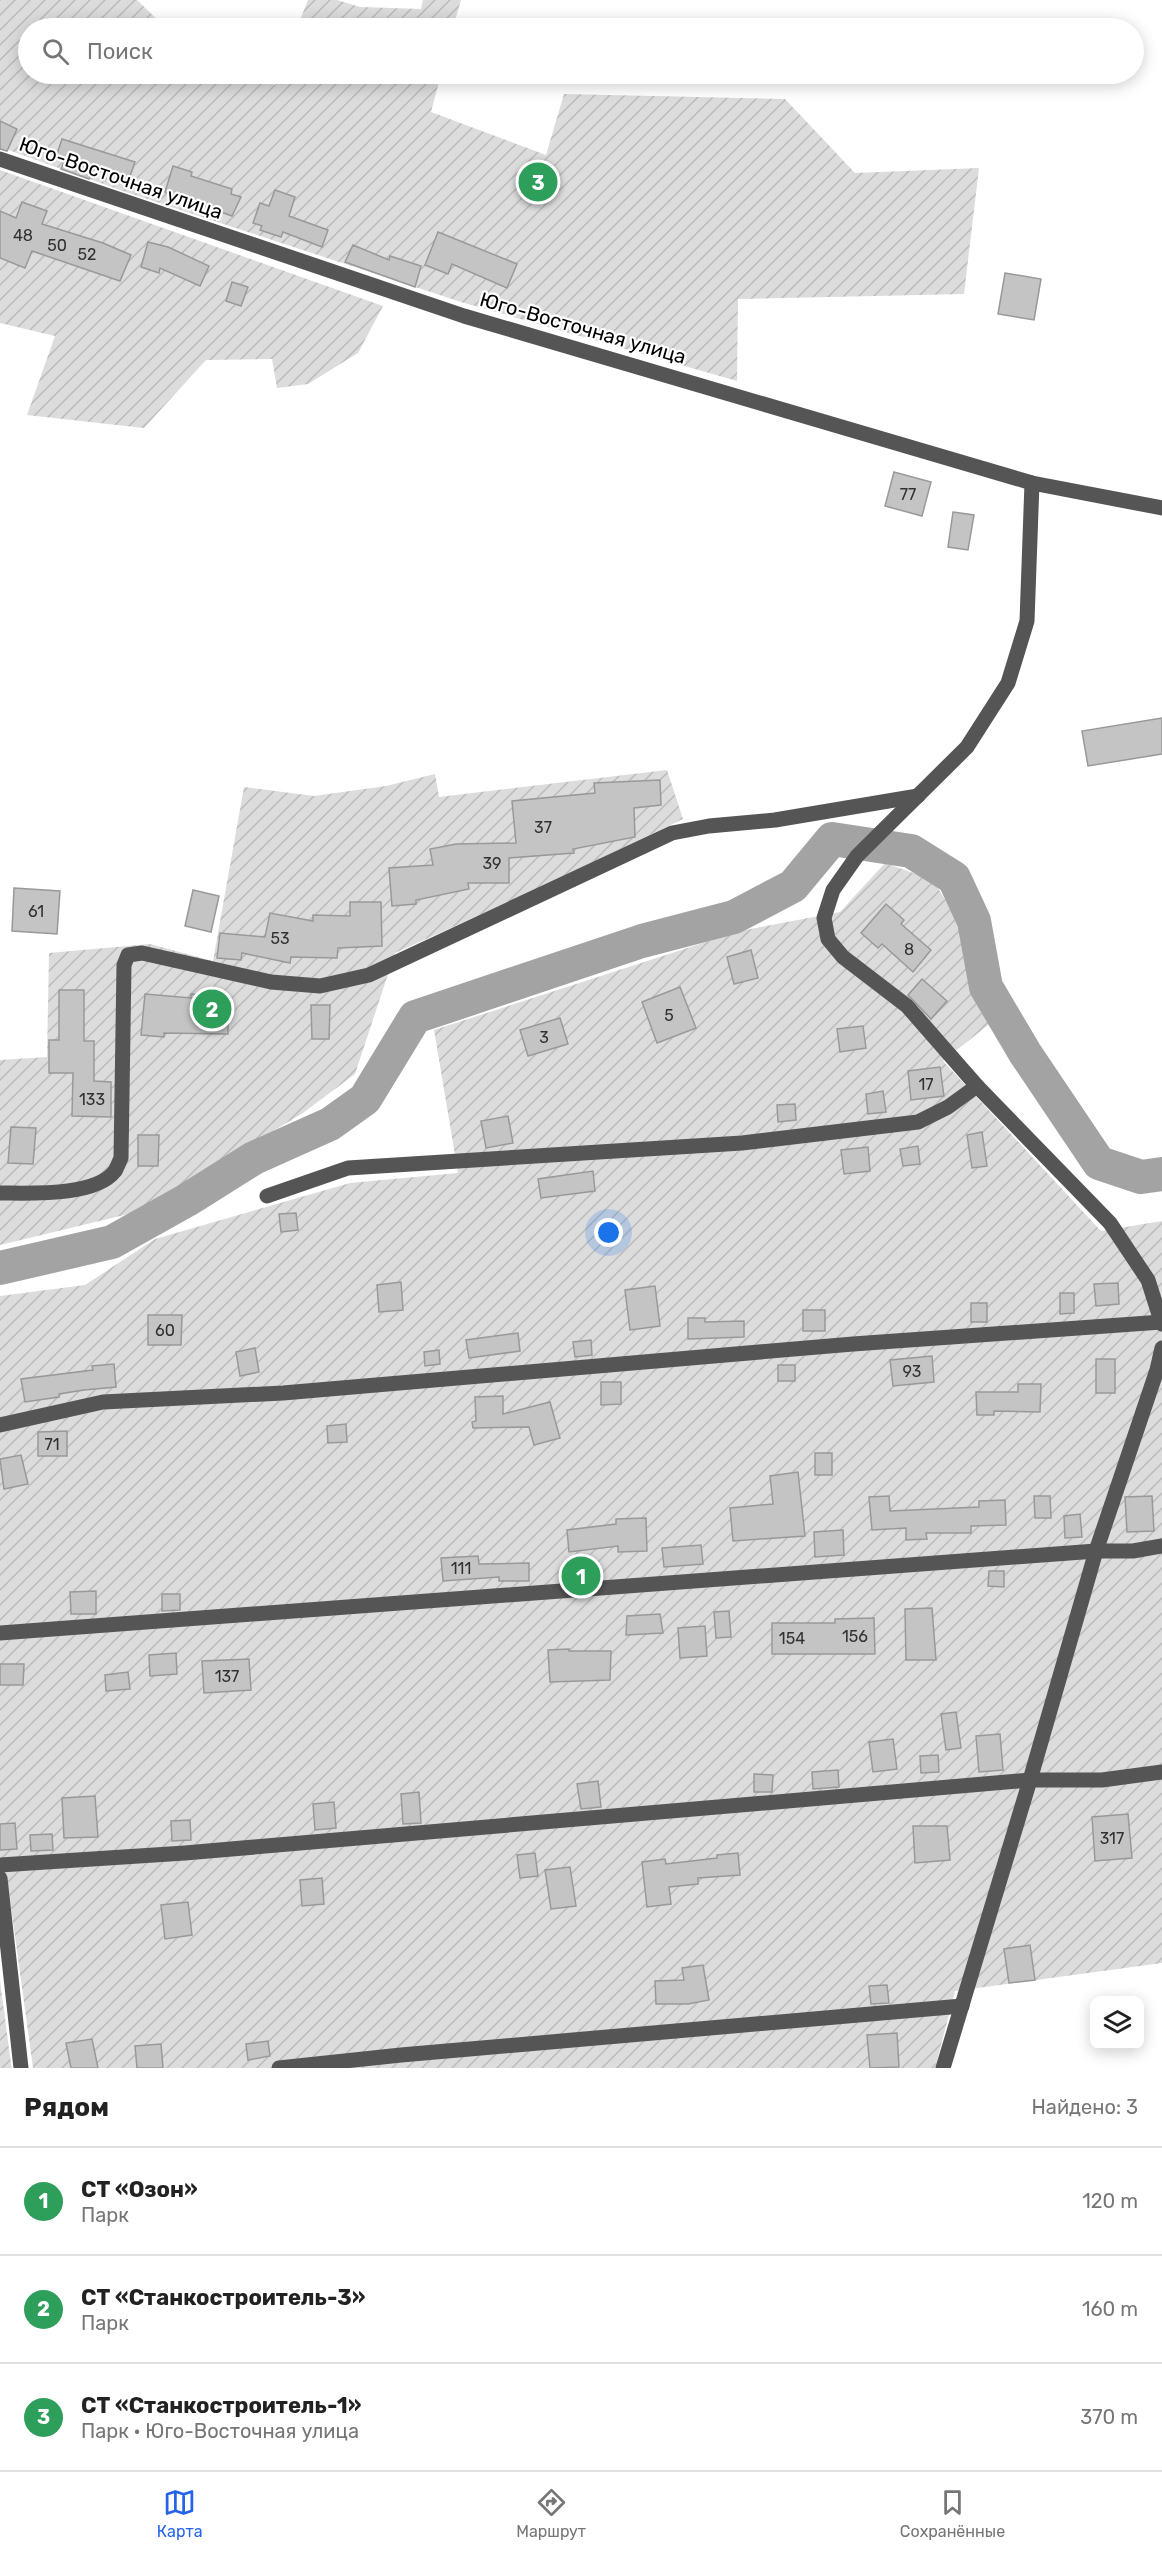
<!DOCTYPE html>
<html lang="ru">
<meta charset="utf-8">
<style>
body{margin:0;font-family:Rubik,sans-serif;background:#f2f2f2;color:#222}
.controls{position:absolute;right:18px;bottom:18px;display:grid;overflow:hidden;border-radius:12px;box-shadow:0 3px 15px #0003}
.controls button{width:54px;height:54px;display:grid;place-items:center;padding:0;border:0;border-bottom:2px solid #e0e0e0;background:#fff;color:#222;font:30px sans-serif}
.you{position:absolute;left:609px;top:1233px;width:21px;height:21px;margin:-15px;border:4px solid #fff;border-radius:50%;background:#1a73e8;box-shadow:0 0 0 9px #1a73e833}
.badge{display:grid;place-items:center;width:39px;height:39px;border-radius:50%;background:#2563eb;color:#fff;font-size:20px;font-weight:700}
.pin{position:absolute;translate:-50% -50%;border:3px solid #fff;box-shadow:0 2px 6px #0006}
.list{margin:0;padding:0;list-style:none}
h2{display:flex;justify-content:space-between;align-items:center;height:78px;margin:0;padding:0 24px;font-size:26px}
h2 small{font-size:20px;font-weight:400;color:#767676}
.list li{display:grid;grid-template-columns:39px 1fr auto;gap:18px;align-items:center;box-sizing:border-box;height:108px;padding:0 24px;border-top:2px solid #e0e0e0}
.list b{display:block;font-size:22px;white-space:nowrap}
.list p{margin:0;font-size:20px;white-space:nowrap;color:#767676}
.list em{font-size:20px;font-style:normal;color:#767676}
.icon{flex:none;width:33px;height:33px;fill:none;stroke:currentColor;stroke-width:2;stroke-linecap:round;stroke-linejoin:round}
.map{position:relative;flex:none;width:1162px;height:2068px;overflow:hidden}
.search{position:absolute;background:#fff;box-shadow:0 3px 15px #0003;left:18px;right:18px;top:18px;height:66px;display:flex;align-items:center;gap:15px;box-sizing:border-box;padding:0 21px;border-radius:33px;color:#767676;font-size:22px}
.sheet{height:402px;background:#fff}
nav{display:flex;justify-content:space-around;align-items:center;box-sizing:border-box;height:84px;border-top:2px solid #e0e0e0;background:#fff;font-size:16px;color:#767676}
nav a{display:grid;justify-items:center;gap:3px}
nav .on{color:#2563eb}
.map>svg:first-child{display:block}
.garden{fill:url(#garden-furrows)}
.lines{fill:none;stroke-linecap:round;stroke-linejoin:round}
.river{stroke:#a3a3a3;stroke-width:34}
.building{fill:#c4c4c4;stroke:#999;stroke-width:1.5}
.minor{stroke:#555;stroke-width:15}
.labels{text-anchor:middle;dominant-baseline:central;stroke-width:4.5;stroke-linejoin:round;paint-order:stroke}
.number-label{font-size:16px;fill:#313131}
.street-label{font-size:20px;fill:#000;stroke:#fff}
</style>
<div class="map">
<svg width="1162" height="2068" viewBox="0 0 1162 2068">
<defs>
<pattern id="garden-furrows" width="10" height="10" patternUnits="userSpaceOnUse" patternTransform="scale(1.5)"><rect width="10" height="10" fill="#dcdcdc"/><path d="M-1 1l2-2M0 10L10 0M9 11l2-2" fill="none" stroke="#bbb"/></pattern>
</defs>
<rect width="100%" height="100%" fill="#fff"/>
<!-- garden -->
<g class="garden">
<path d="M0,0H137L166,28H28V74H240L275,85L280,74H441L431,112L546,155L564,94L785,99L855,173L979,168L964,294L738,299L737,381L461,302L123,191L0,147Z"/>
<path d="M308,0H337L360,7L421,9L423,0H461L453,28H297Z"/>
<path d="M0,170L383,306L358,353L308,384L277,388L272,359L206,360L144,428L27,415L55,336L0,323Z"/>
<path d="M667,770L683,819L524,895L395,953L355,1074L303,1113L141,1211L0,1245V1060L47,1057L49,953L150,944L213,961L244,787L314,796L386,786L435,774L439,797Z"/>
<path d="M885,863L933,880L960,924L992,1022L943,1061L1101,1231L1162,1221V1963L955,1991L935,2068H33L8,1885L0,1856V1296L85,1285L155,1239L350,1183L458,1173L434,1030L740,931L840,912Z"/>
<path d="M0,1980L11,2064L12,2068H0Z"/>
</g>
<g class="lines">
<!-- river -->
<path class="river" d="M0,1268L112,1242L187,1200L254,1158L330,1124L365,1099L415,1017L642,941L734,917L793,886L832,839L911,851L954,878L974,921L986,987L1025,1053L1099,1163L1141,1177L1162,1174"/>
</g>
<!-- building -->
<g class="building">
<path d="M0,121L17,129L7,151L0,149Z"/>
<path d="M62,139L135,162L129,179L94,169L89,179L61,169L64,162L56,157Z"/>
<path d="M173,166L192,172L191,176L232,189L231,194L241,197L232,216L165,192Z"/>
<path d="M275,190L295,197L289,216L328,230L322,247L283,232L281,237L260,230L262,226L253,223L260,203L269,206Z"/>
<path d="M22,202L47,211L42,224L103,243L131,255L120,281L32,251L25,268L0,258V211L16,218Z"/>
<path d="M438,232L517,264L507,288L452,264L448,274L425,265Z"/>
<path d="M148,242L168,247L209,266L200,286L160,268L159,273L141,267Z"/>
<path d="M353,245L389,260L390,256L421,266L415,287L345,262Z"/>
<path d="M1005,273L1041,279L1034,320L998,314Z"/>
<path d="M232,282L248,287L241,306L226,301Z"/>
<path d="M894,472L931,482L922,516L885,506Z"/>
<path d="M953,512L974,515L968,550L948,547Z"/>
<path d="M1162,718V754L1088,766L1082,731Z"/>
<path d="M660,780L661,805L634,808L635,837L573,849L574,853L509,858V883H468L469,889L416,900V904L392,906L389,868L433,865L430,849L456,844L516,843L512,801L595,793L594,783Z"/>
<path d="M14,888L60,891L57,934L12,931Z"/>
<path d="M193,890L219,896L211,932L185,926Z"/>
<path d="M350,902H381L382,946L338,948L337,958L291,957L290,963L242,953L241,960L217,958L220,933L265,937L270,913L313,921V915L350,916Z"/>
<path d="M886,904L904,920L901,924L931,950L913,972L882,944L878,948L861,933Z"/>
<path d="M751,950L758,978L734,984L727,957Z"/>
<path d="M922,979L947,1001L931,1019L908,995Z"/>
<path d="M680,987L696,1028L657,1043L642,1002Z"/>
<path d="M59,990H84V1041H94V1081L111,1082V1117L72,1116L73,1073H49V1040H59Z"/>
<path d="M145,994L191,998V994L228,996V1034L164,1033V1037L141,1035Z"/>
<path d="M311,1005H330L329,1039H312Z"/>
<path d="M560,1018L568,1044L528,1056L520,1030Z"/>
<path d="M863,1026L866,1048L840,1052L837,1029Z"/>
<path d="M940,1067L944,1096L911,1100L908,1071Z"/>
<path d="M883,1091L886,1112L868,1114L866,1094Z"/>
<path d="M795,1104L796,1120L778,1122L777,1105Z"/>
<path d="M508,1116L513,1143L486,1148L481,1121Z"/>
<path d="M11,1127L36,1128L33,1164L8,1163Z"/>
<path d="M982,1132L987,1166L972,1168L967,1135Z"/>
<path d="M138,1135H159L158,1166H138Z"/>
<path d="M918,1146L920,1164L903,1166L900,1149Z"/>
<path d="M868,1147L870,1171L844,1174L841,1150Z"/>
<path d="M593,1171L595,1191L541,1198L538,1179Z"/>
<path d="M296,1213L298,1230L281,1232L279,1214Z"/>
<path d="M401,1282L403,1310L379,1312L377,1285Z"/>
<path d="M1118,1283L1119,1304L1096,1306L1094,1284Z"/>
<path d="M655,1286L660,1326L630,1330L625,1290Z"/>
<path d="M1060,1293H1074V1313L1060,1314Z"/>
<rect x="971" y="1303" width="16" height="19"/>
<rect x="803" y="1310" width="22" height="21"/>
<path d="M148,1315H182L181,1345H148Z"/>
<path d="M688,1318H705V1322L744,1321V1337L688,1339Z"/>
<path d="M518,1333L520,1351L469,1358L466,1340Z"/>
<path d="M591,1340L592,1355L575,1357L573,1342Z"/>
<path d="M255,1348L259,1372L240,1376L236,1352Z"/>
<path d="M439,1350L440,1364L425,1366L424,1352Z"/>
<path d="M932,1356L934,1382L893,1386L890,1360Z"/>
<rect x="1096" y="1359" width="19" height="34"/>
<path d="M114,1364L116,1387L84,1390L59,1394V1397L25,1402L21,1379L93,1370L92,1366Z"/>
<rect x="778" y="1365" width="17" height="16"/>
<path d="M601,1382H621V1404L601,1405Z"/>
<path d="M1018,1384H1041L1040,1412L994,1411V1415H977L976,1392H1018Z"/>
<path d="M503,1396V1414L550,1402L560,1438L534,1445L529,1427L473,1428L472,1422L476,1421L475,1397Z"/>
<path d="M346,1424L347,1442L328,1443L327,1426Z"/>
<path d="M67,1431V1456H38V1432Z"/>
<rect x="815" y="1453" width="17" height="22"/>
<path d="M21,1455L28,1484L4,1489L0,1459Z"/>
<path d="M798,1472L805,1536L733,1541L730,1508L773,1504L770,1476Z"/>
<path d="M889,1496L890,1511L979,1507V1501L1005,1500L1006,1525L971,1526V1533H926L927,1539L906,1540V1528L872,1530L869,1497Z"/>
<path d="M1034,1496H1050L1051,1518H1035Z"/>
<path d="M1152,1496L1154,1531L1127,1532L1125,1497Z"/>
<path d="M1080,1514L1082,1537L1065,1538L1064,1516Z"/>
<path d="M646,1518L647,1551L618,1552V1546L569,1552L567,1530L616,1524V1519Z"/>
<path d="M843,1530L844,1555L815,1557L814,1532Z"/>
<path d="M701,1545L703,1564L664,1567L662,1548Z"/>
<path d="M478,1556L479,1564L529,1563V1581H499V1577L443,1581L441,1558Z"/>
<path d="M989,1571H1004V1587L988,1586Z"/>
<path d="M96,1591V1614H71L70,1592Z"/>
<path d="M162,1594H180V1610L162,1611Z"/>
<path d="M932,1608L936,1660H906L905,1609Z"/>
<path d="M729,1611L731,1637L716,1638L714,1612Z"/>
<path d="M660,1614L663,1633L626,1635L627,1616Z"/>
<path d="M874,1618L875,1654H772V1623H835V1619Z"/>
<path d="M705,1626L707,1656L680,1658L678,1628Z"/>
<path d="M569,1649V1651H611L610,1680L550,1682L548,1650Z"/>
<path d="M176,1653L177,1674L150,1676L149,1655Z"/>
<path d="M249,1659L251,1690L204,1693L202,1661Z"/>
<path d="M0,1664H24L23,1685H0Z"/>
<path d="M128,1672L130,1689L106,1691L105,1675Z"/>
<path d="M956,1712L961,1748L946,1750L941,1714Z"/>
<path d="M1000,1734L1003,1770L979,1772L976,1736Z"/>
<path d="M893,1739L897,1769L873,1772L869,1742Z"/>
<path d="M938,1755L939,1772L921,1773L920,1756Z"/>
<path d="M838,1770L839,1787L813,1789L812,1772Z"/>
<path d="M754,1774L773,1775L772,1792H754Z"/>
<path d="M598,1781L601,1807L581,1809L577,1784Z"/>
<path d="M419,1792L421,1823L403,1824L401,1794Z"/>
<path d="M95,1796L98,1837L64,1838L62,1798Z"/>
<path d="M334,1802L336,1828L315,1830L313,1804Z"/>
<path d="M1128,1814L1132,1858L1095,1861L1092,1817Z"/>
<path d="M190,1820L191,1840L172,1841L171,1821Z"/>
<path d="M15,1823L17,1849L0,1850V1824Z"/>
<path d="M913,1826H947L950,1860L915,1863Z"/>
<path d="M52,1834L53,1850L31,1851L30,1835Z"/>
<path d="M535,1853L538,1876L520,1878L517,1855Z"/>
<path d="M738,1853L740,1875L698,1878V1884L669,1887L671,1904L647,1907L642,1862L665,1859L666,1864L717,1858V1855Z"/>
<path d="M570,1867L576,1906L551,1909L545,1870Z"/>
<path d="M322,1878L324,1904L302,1906L300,1880Z"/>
<path d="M188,1902L192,1935L165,1939L161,1905Z"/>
<path d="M1030,1945L1035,1980L1009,1983L1004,1949Z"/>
<path d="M703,1965L709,2000L688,2004H656L655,1981L684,1980L682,1968Z"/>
<path d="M887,1985L889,2003L871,2004L869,1986Z"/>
<path d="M897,2033L899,2067L870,2068L867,2035Z"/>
<path d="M92,2039L98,2068H71L66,2043Z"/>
<path d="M268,2041L270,2056L248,2060L246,2044Z"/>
<path d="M161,2044L163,2068H137L135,2046Z"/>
</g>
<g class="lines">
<!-- minor -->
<g class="minor">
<path d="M0,159L464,316L1032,483L1162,508"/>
<path d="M1032,483L1027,621L1008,683L967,747L857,856L833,890L824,918L828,939L843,957L907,1006L977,1086L1110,1223L1148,1280L1162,1324"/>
<path d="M0,1193C29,1193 95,1197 115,1171C117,1168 119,1162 121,1158L124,965L128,955L142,953L271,982L320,986L369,975L672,833L709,826L775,820L918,796"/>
<path d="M267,1196L348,1168L742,1143L918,1122L948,1107L977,1086"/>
<path d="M0,1425L103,1402L283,1393L853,1344L1162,1322"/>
<path d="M0,1633L1096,1551H1133L1162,1546"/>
<path d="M0,1865L185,1853L1030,1780H1102L1162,1772"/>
<path d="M0,1878L21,2068"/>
<path d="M279,2068L401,2055L962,2006"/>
<path d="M943,2068L1030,1780L1096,1551L1157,1370L1162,1348"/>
</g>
</g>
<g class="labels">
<!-- number labels -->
<g class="number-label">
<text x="23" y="235">48</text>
<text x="57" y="245">50</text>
<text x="87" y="254">52</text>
<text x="908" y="494">77</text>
<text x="543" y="827">37</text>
<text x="492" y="863">39</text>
<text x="36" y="911">61</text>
<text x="280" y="938">53</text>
<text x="909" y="949">8</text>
<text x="669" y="1015">5</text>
<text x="544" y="1037">3</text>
<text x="926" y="1084">17</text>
<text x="92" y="1099">133</text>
<text x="165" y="1330">60</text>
<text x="912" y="1371">93</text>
<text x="52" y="1444">71</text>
<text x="461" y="1568">111</text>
<text x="855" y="1636">156</text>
<text x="792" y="1638">154</text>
<text x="227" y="1676">137</text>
<text x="1112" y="1838">317</text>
</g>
<!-- street labels -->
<g class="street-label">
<text transform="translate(121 178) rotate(19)">Юго-Восточная улица</text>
<text transform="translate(583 328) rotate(16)">Юго-Восточная улица</text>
</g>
</g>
</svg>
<div class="controls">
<button><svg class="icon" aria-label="layers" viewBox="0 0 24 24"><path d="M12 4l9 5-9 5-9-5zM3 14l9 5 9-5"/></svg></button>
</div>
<div class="you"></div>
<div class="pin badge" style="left:581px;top:1576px;background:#2e9e5b">1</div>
<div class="pin badge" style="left:212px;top:1009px;background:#2e9e5b">2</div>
<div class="pin badge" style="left:538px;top:182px;background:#2e9e5b">3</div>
<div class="search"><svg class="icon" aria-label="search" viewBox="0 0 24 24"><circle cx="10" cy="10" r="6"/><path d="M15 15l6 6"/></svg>Поиск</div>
</div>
<section class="sheet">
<h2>Рядом<small>Найдено: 3</small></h2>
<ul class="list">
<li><span class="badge" style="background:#2e9e5b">1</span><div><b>СТ «Озон»</b><p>Парк</p></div><em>120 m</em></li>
<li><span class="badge" style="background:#2e9e5b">2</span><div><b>СТ «Станкостроитель-3»</b><p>Парк</p></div><em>160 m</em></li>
<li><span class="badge" style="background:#2e9e5b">3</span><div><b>СТ «Станкостроитель-1»</b><p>Парк · Юго-Восточная улица</p></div><em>370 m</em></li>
</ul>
</section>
<nav>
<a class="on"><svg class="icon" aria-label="map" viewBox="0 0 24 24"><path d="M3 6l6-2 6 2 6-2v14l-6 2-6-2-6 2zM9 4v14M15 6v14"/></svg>Карта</a>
<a><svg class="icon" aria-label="directions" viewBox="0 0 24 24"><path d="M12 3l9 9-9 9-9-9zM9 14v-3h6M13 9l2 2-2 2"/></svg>Маршрут</a>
<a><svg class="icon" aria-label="saved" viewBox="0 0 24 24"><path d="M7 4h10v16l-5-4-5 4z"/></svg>Сохранённые</a>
</nav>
